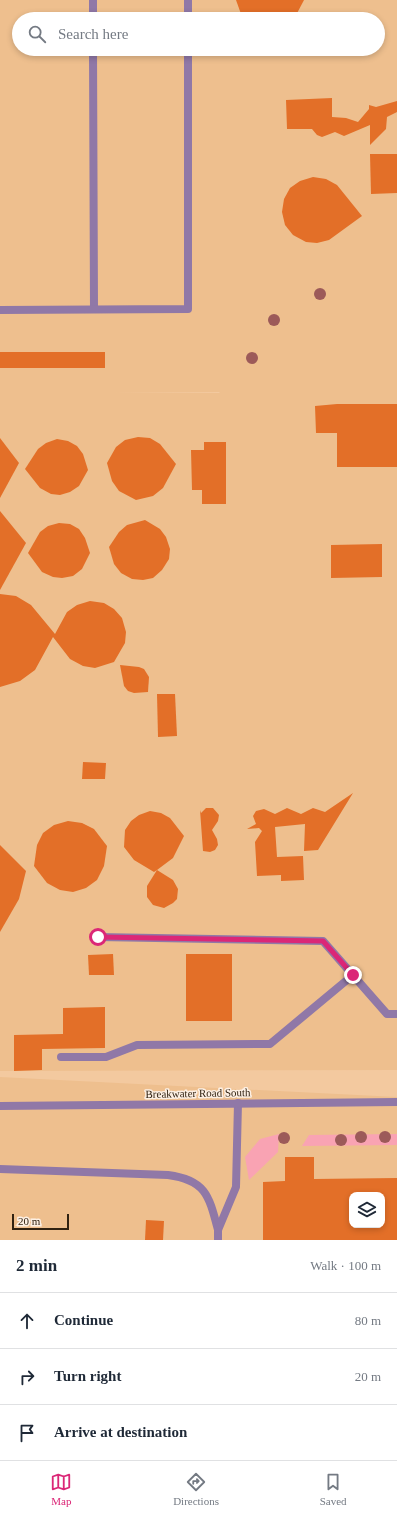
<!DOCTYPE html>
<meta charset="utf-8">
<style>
body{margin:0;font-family:Georgia,serif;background:#f2f2f3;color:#1f2937}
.controls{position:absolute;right:12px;bottom:12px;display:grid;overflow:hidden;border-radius:8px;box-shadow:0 2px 6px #0003}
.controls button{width:36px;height:36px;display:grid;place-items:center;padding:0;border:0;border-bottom:1px solid #e0e1e3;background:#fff;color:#1f2937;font:20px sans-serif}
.scale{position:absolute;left:12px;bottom:10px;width:57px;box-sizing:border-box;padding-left:4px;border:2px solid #312211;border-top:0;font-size:11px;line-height:14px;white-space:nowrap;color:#312211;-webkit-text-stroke:3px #fdf0e4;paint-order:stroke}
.stop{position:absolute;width:12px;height:12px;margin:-9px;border:3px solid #db2777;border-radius:50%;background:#fff}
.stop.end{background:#db2777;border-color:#fff;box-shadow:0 1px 4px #0008}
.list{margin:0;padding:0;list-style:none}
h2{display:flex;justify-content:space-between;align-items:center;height:52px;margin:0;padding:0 16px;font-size:17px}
h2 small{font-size:13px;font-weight:400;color:#747a83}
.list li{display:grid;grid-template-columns:26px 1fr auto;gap:12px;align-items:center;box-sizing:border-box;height:56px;padding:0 16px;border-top:1px solid #e0e1e3}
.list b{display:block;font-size:15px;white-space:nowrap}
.list em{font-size:13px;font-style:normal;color:#747a83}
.icon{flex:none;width:22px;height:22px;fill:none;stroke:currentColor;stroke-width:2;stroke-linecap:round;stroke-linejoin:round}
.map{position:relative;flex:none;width:397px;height:1240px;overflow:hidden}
.search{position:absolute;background:#fff;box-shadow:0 2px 6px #0003;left:12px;right:12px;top:12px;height:44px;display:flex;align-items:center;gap:10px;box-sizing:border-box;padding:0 14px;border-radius:22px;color:#747a83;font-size:15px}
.sheet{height:220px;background:#fff}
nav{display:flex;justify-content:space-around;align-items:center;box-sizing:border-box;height:56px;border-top:1px solid #e0e1e3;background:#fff;font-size:11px;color:#747a83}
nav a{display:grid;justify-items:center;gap:2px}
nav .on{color:#db2777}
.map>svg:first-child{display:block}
.built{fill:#eebf8e;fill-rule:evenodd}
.green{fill:#f9a3b3}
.building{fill:#e36f28;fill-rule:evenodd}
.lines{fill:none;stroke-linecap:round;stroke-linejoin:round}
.lane{stroke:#9078a7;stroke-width:8}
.street{stroke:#9078a7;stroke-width:8}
.tree{fill:#9c5a59}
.route{stroke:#db2777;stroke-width:5}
.labels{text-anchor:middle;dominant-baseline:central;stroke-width:3;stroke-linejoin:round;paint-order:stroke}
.street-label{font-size:11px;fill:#312211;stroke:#fdf0e4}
</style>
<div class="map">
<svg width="397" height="1240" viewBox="0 0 397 1240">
<rect width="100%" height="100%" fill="#f3c99f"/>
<!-- built -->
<g class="built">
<path d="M0,0H397V1070L0,1071ZM19,19H378V49H19ZM113,392H220L219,393Z"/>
<path d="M0,1077L397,1097V1240H0ZM352,1195H382V1225H352Z"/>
</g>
<!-- green -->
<g class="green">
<path d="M279,1134L278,1152L249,1180L245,1157L260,1139Z"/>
<path d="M397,1134V1145L302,1146L309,1135Z"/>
</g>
<!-- building -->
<g class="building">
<path d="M236,0H304L294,19H245L241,14Z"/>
<path d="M332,98V117L346,118L358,122L369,109V105L376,107L397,101V112L387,117L386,129L370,145V125L344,136L335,132L322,137L317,135L312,129H287L286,100Z"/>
<path d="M370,154H397V193L371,194Z"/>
<path d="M313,177L326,179L337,185L362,216L329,240L317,243L306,242L293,235L285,225L282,212L284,199L290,188L300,181Z"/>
<rect x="0" y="352" width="105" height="16"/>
<path d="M337,404H397V467H337V433H316L315,406Z"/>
<path d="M138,437L150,438L160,444L176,464L163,488L153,496L136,500L119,491L112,481L107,463L116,447L125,440Z"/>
<path d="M0,438L19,463L0,498Z"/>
<path d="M57,439L68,441L77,446L83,454L88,470L79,486L70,492L60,495L51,494L40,488L25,469L38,449L46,443Z"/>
<path d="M204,442H226V504H202V490H192L191,450H204Z"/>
<path d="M0,511L26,543L0,590Z"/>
<path d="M145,520L160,529L166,537L170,549L169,559L162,570L153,578L143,580L132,579L121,573L114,564L109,547L119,532L127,525Z"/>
<path d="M59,523L70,524L79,529L85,538L90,553L82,569L73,576L62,578L53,577L42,572L28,553L40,532L48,526Z"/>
<path d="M382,544V577L331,578V545Z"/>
<path d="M0,594L16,596L31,605L55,634L67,612L77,605L90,601L104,603L114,609L122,618L126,632L125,643L114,662L95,668L83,666L70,659L53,637L35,670L20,681L0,687Z"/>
<path d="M120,665L139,667L144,669L149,677L148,692L134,693L128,691L124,686Z"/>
<path d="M157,694H175L177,736L158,737Z"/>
<path d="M83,762L106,763L105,779H82Z"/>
<path d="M353,793L318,850L304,851L305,824L275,827L277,857L303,856L304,880L281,881V875L257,876L255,842L262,831L259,828L247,829L256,824L253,816L256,811L264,809L275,814L287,808L301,814L313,808L325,812Z"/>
<path d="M206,808H213L219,815L218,821L212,830L217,839L218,845L215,850L210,852L203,851L200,810L201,813Z"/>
<path d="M150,811L161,813L170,818L184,836L173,858L157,870L173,880L178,889L177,899L173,903L164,908L153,905L147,897V886L157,870L154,872L134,860L124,847L125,830L131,821L139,815Z"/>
<path d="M68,821L82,823L94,829L107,846L104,866L97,880L86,888L73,892L60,890L47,883L34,866L37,845L43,833L54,825Z"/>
<path d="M0,845L26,871L19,899L0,932Z"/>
<path d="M113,954L114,975H89L88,955Z"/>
<rect x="186" y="954" width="46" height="67"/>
<path d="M105,1007V1048L42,1049V1070L14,1071V1035L63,1034V1008Z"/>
<path d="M285,1157H314V1179L397,1178V1240H263V1182L285,1181ZM352,1195H382V1225L352,1226Z"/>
<path d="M146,1220L164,1221L163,1240H145Z"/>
</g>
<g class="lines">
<!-- lane -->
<g class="lane">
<path d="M93,0V19"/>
<path d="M188,19V0"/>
<path d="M93,49L94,309"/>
<path d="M0,310L188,309V49"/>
<path d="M98,937L323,941L387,1014H397"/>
<path d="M61,1057H106L137,1045L270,1044L353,975"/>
<path d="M0,1169L168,1175C206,1180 209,1196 218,1230"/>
<path d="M218,1240V1230L236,1187L238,1103"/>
</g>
<!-- street -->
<path class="street" d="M0,1106L397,1102"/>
</g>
<!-- trees -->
<g class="tree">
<circle cx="320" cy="294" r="6"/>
<circle cx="274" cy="320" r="6"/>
<circle cx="252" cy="358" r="6"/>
<circle cx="361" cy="1137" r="6"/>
<circle cx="385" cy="1137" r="6"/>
<circle cx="284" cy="1138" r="6"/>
<circle cx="341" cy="1140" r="6"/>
</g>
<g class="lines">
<!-- route -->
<path class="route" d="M98,937L323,941L353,975"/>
</g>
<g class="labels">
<!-- street labels -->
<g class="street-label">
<text transform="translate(198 1093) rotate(-1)">Breakwater Road South</text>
</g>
</g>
</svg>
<div class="controls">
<button><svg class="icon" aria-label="layers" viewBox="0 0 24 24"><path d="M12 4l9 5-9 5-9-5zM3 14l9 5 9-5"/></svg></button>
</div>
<div class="scale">20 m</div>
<div class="stop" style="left:98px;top:937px"></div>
<div class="stop end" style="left:353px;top:975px"></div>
<div class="search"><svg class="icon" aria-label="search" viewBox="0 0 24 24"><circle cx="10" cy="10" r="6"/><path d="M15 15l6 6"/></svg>Search here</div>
</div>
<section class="sheet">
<h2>2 min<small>Walk · 100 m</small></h2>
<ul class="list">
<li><svg class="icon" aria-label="ahead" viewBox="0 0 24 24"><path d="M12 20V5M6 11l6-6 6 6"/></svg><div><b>Continue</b></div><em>80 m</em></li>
<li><svg class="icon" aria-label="right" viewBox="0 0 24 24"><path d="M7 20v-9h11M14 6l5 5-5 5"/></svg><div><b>Turn right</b></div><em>20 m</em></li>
<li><svg class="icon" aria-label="arrive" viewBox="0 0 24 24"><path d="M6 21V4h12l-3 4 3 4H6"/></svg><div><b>Arrive at destination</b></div></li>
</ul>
</section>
<nav>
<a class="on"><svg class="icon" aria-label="map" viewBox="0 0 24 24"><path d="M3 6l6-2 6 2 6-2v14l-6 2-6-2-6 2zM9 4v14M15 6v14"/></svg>Map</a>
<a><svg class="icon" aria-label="directions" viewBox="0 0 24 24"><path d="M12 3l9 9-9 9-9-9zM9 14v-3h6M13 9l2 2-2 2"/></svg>Directions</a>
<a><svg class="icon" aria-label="saved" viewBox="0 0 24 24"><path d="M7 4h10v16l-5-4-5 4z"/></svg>Saved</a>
</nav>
